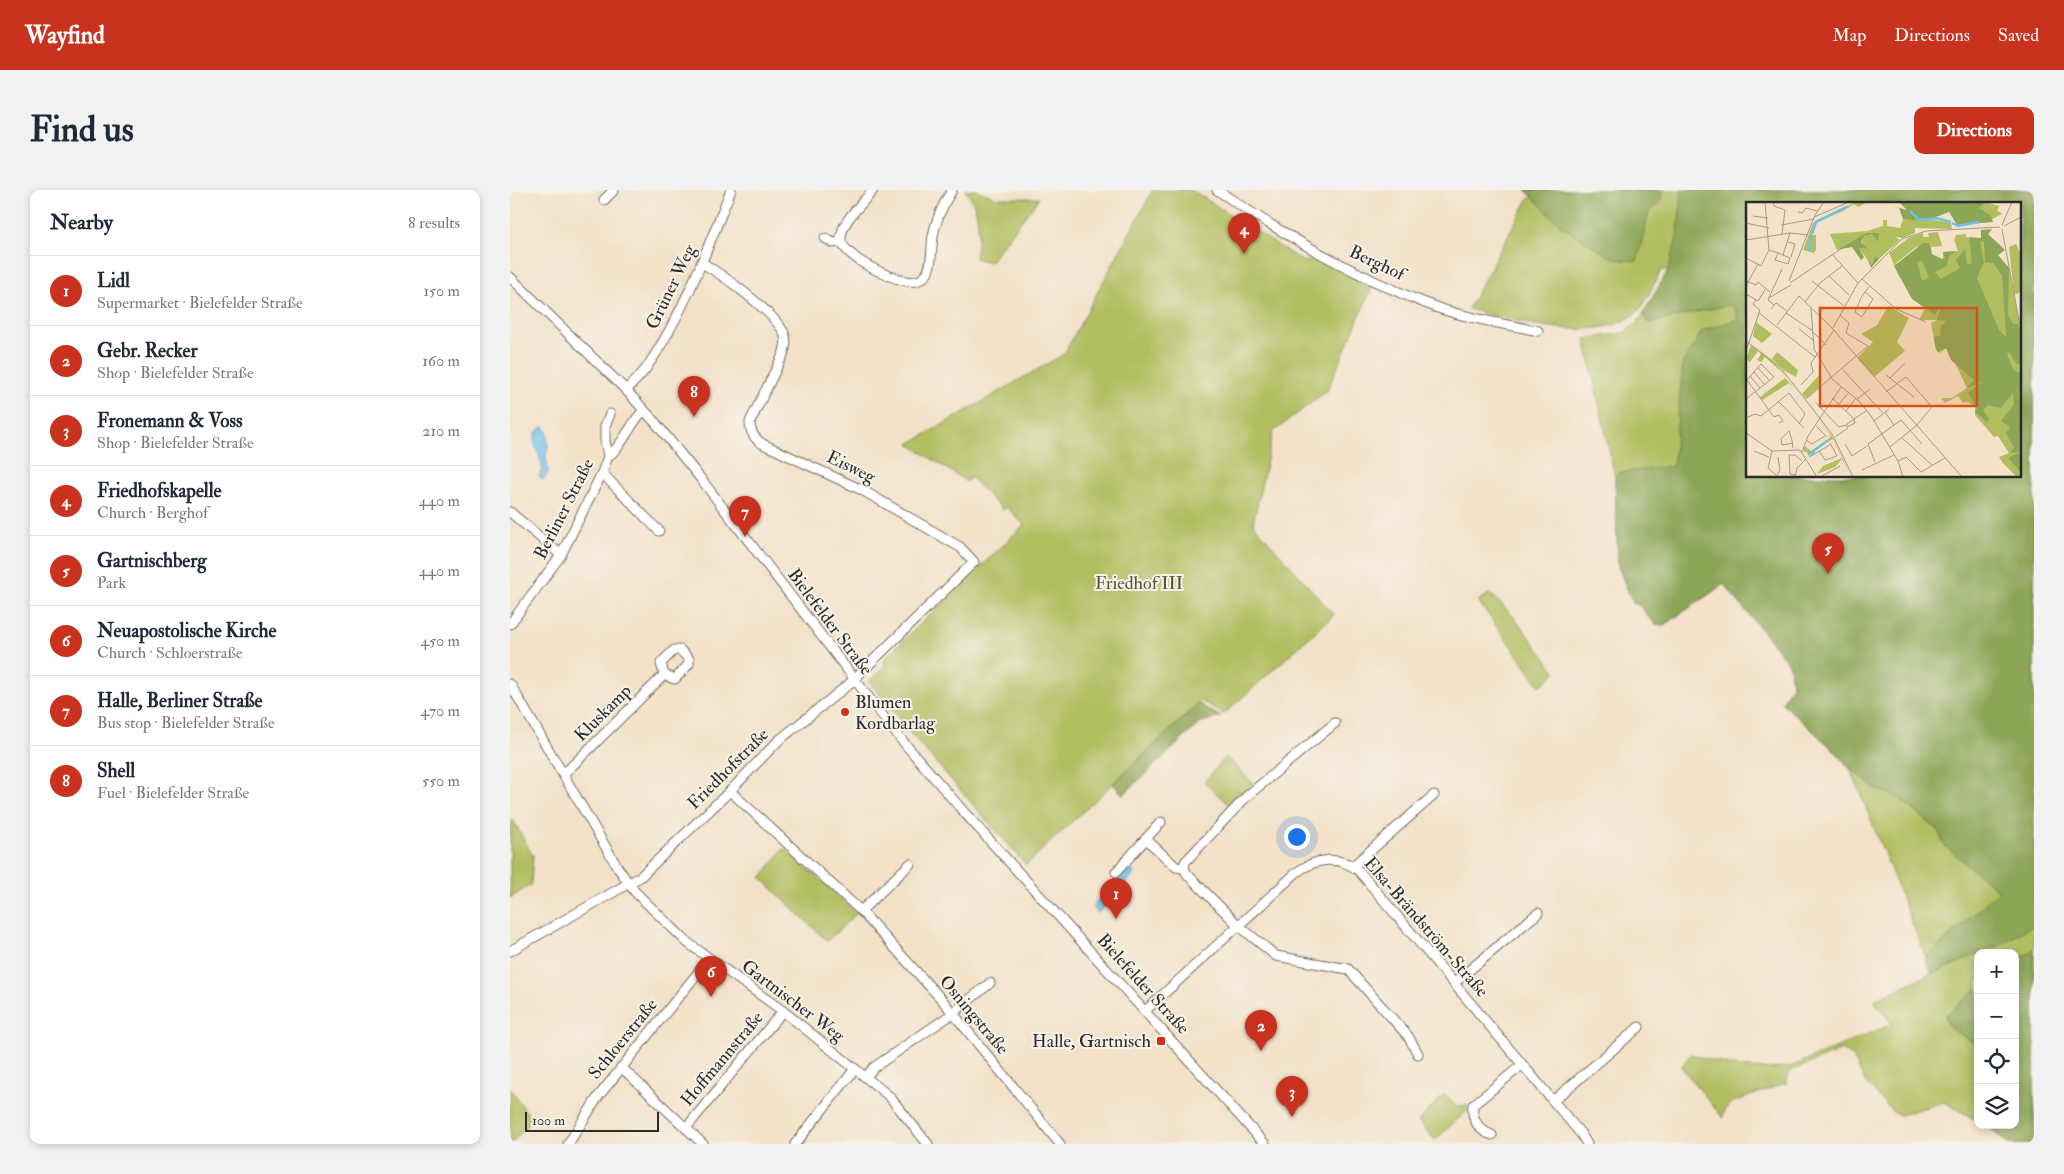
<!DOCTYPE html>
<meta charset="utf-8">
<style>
body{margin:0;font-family:"IM FELL Double Pica",serif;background:#f2f2f3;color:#1f2937}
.controls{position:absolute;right:15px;bottom:15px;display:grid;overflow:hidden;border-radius:10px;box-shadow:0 2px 8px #0003}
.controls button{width:45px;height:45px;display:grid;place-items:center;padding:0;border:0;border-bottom:1px solid #e0e1e3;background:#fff;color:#1f2937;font:25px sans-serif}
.scale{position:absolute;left:15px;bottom:12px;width:134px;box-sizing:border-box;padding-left:5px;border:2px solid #2b2b2b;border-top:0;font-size:14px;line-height:18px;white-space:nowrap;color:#2b2b2b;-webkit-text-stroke:4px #f7f3e8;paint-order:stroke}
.you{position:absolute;left:786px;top:646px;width:18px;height:18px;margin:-12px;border:4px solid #fff;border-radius:50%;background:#1a73e8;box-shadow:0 0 0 8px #1a73e833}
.badge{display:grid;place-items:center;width:32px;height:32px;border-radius:50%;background:#c8321e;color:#fff;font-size:16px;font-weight:700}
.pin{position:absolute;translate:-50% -41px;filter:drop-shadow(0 1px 2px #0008)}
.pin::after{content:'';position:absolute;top:26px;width:18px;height:15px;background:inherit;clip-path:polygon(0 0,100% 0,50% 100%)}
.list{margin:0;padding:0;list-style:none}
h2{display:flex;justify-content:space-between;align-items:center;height:65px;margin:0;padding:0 20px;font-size:21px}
h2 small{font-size:16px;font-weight:400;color:#747a83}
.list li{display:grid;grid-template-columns:32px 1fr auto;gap:15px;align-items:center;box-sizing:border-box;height:70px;padding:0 20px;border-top:1px solid #e0e1e3}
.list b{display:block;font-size:19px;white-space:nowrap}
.list p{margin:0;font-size:16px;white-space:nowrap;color:#747a83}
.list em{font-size:16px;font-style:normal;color:#747a83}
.icon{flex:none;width:28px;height:28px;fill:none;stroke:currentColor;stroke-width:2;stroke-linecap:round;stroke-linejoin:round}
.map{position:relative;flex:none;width:1524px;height:954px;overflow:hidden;border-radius:10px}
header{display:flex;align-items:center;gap:30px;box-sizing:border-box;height:70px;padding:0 25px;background:#c8321e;color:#fff}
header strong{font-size:24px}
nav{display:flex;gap:28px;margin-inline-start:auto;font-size:18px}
.intro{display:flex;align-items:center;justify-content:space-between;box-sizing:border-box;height:120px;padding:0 30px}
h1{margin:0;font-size:35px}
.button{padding:12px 22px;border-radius:10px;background:#c8321e;color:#fff;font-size:18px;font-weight:700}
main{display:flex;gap:30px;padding:0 30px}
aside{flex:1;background:#fff;border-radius:10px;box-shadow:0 2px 8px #0003}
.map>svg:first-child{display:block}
.green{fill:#b1be60;stroke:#6e7446;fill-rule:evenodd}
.forest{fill:#8ca556;stroke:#5c6840;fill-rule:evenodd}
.water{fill:#6dc2ea;stroke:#4c768a}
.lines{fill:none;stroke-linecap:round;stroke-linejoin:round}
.minor-casing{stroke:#716b62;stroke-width:11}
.minor{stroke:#fff;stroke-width:9}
.poi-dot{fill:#c8321e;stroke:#f7f3e8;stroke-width:2}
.labels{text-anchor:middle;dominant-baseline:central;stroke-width:4;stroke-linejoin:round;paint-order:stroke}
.street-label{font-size:18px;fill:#2b2b2b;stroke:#f7f3e8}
.park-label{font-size:18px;fill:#53573b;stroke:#f7f3e8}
.poi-label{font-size:18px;fill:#2b2b2b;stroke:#f7f3e8;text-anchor:start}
.inset-river{fill:none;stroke:#6dc2ea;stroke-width:2.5}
.inset-road{fill:none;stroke:#a39889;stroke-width:1}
.view{fill:#d5540f;fill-opacity:0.15;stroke:#d5540f;stroke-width:2.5}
.inset-edge{fill:none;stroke:#2b2b2b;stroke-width:2.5}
</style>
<header>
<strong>Wayfind</strong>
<nav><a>Map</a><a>Directions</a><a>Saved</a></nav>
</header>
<div class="intro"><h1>Find us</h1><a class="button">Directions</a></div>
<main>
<aside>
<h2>Nearby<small>8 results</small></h2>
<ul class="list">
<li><span class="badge">1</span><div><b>Lidl</b><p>Supermarket · Bielefelder Straße</p></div><em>150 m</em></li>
<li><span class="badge">2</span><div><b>Gebr. Recker</b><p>Shop · Bielefelder Straße</p></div><em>160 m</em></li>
<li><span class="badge">3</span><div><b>Fronemann &amp; Voss</b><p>Shop · Bielefelder Straße</p></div><em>210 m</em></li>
<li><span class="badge">4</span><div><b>Friedhofskapelle</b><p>Church · Berghof</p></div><em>440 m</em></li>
<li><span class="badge">5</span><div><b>Gartnischberg</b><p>Park</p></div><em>440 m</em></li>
<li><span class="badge">6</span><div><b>Neuapostolische Kirche</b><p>Church · Schloerstraße</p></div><em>450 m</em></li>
<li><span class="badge">7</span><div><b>Halle, Berliner Straße</b><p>Bus stop · Bielefelder Straße</p></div><em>470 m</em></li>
<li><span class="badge">8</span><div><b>Shell</b><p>Fuel · Bielefelder Straße</p></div><em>550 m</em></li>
</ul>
</aside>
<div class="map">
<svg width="1524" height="954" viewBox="0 0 1524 954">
<rect width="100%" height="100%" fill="#f7f3e8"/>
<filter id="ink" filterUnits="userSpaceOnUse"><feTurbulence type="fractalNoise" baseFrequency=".02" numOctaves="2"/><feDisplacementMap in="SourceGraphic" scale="10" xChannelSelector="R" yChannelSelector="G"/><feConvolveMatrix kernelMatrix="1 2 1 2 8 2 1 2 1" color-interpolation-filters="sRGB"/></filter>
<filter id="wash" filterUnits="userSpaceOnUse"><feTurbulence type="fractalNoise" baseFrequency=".0096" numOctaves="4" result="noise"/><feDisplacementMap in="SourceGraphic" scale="20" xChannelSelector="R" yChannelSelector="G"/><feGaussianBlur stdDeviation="1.12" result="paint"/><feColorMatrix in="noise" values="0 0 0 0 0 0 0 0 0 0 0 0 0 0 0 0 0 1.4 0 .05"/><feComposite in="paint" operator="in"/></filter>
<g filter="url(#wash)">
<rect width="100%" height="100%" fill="#f3e1c8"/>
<!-- green -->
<g class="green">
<path d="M455,0H466L487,8H529L480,72L465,68C469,43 472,20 455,0Z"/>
<path d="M643,0H682L792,71H800L807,67L863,95L817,201L763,242L743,334L824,425L714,524L691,511L516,675L401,544L359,491L374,477L375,468L514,335L497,317L493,320L460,287L457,292L399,254L554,164Z"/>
<path d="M1016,0H1524V954H1498L1476,935H1505V763H1468V931L1434,912L1390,925L1384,923L1355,892L1343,867L1332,860L1279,882L1277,893L1223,912L1215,919L1213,928L1171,877L1181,864C1214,876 1245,882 1280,877L1382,834L1365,812L1366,809L1422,783L1341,580L1326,562L1272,513L1282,496L1280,474L1214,394L1154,435L1145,434L1129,415L1123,413L1108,376L1105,287L1075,149L1113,143L1127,134L1158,81L1152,80C1145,91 1135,115 1126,123C1086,156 1004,130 958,119L1018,9L1023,8ZM1238,14H1510V286H1238Z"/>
<path d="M980,403L1003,426L1046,482L1030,496L968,411Z"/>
<path d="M716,567L743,593L721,617L694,592Z"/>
<path d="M3,630L23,666L21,695L0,708V633Z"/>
<path d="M274,658L347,723L317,751L251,688Z"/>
<path d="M0,898L22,930L1,954H0Z"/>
<path d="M935,904L945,916L957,915L958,920L925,950L908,931Z"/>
</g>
<!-- forest -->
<g class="forest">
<path d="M1016,0H1152L1151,12L1139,21L1127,71L1112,70L1098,66L1050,35Z"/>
<path d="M1172,0H1524V735L1486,757L1468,763V764L1422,784L1415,769L1489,701L1434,655L1428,640L1389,608L1364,598L1341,579L1326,562L1272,513L1282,496L1280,475L1214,394L1154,435L1145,434L1129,415L1123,413L1108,376L1105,287L1108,283L1163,276L1173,173L1193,140L1226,130L1228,126L1225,117L1218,115L1139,133L1133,124L1158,81L1168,44ZM1238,14H1510V286H1238Z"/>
<path d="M689,514L711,527L691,532L613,605L603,594Z"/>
<path d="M1524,759V954H1498L1481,938L1485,935H1505V773Z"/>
<path d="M1468,798V855L1440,838L1435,826Z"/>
</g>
<!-- water -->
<g class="water">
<path d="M34,237L37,240L38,255L36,266L38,281L37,285L32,290L29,287C29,284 31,282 32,279C34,266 12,246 34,237Z"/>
<path d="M618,677L625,683L588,723L582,716Z"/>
</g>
</g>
<g filter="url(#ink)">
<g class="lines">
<defs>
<g id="minor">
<path d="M363,0C352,15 329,32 331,52C340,68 361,78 377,85C388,89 404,96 414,87C423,79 421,58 423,46C426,30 433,14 442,0"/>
<path d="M707,0C775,46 850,89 928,118C960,129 995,134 1028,141"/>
<path d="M94,10L104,0"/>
<path d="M315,48L323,53L331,52"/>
<path d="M0,87L116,200L144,231L191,289L389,547L453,621L755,954"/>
<path d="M116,200C124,192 133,184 139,174C175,121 197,59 221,0"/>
<path d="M98,266C112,258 121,232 134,220"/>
<path d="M92,283L149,341"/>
<path d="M0,322L51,365"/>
<path d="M0,434L51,365L92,283L98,266L95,251V236L100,224"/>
<path d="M164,460H170L179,469V474L165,489L154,485L151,473Z"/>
<path d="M0,494L108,678L125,702L178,753L273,821L379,906L418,954"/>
<path d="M825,533L737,606L675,672L674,678L677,684L728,735L766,766L838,779L898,846L908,864"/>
<path d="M53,583L59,579L154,485"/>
<path d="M220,601L351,721L433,811L550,954"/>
<path d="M636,649L666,677L674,678"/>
<path d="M843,676L924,605"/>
<path d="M606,682L651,632"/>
<path d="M351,721L400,674"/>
<path d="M0,761L130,687L220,601L268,551L338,495L464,372L450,357L352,300L253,254C244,249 240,242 240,232L273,165C275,158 277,153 275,146C270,126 210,83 192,73"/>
<path d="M944,793L1028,723"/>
<path d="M635,821L786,683C805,668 829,665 849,681L1071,944L1077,954"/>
<path d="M111,877L193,954"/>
<path d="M356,887L363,878L442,824L480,793"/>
<path d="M1043,911L1129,837"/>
<path d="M176,938L273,821"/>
<path d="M982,945C969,941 961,929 963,915L1012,875"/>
<path d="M58,954L88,907L199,769"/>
<path d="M285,954L345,879"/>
</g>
</defs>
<!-- minor casing -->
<use href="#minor" class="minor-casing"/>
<!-- minor -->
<use href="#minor" class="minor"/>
</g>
</g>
<!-- markers -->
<g class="poi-dot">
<circle cx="335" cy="522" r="5"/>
<rect x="646" y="846" width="10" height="10" rx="2.5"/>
</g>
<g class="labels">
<!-- street labels -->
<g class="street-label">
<text transform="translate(867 73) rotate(25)">Berghof</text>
<text transform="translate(161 97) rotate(-64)">Grüner Weg</text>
<text transform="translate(341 277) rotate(26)">Eisweg</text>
<text transform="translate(54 319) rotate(-63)">Berliner Straße</text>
<text transform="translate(320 432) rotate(53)">Bielefelder Straße</text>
<text transform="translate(93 523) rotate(-45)">Kluskamp</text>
<text transform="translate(218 579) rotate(-45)">Friedhofstraße</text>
<text transform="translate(916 737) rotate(49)">Elsa-Brändström-Straße</text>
<text transform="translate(633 794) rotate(48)">Bielefelder Straße</text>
<text transform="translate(283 811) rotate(37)">Gartnischer Weg</text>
<text transform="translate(464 825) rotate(50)">Osningstraße</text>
<text transform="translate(113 849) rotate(-51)">Schloerstraße</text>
<text transform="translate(212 869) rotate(-50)">Hoffmannstraße</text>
</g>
<!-- park labels -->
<g class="park-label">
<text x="629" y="393">Friedhof III</text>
</g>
<!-- poi labels -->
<g class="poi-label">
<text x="345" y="512">Blumen<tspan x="345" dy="21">Kordbarlag</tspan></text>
<text x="641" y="851" text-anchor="end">Halle, Gartnisch</text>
</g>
</g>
<!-- overview -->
<g transform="translate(1236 12)">
<rect width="275" height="275" fill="#f3e1c8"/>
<path d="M110,0H122L112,5L108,2L97,9L70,21L66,33H70V48L68,51L57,48L67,21ZM239,0L253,4L256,0L251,8L256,12L246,17L235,9L233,5ZM168,16L205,20L206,27L169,26V31L157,36L149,35L154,38L133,57L116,41L117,34L91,48L84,32L121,29L137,24V18H141V24L154,26L157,17ZM192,30L196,44L185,45L184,41L170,45L149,62L190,54L197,57V50L212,49L208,38L210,33L220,32V35L238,39L263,66L275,130V275H271L257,261L253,255L263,251L252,234L248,235L229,213V205L222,200L217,201L212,194L199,201L195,196H206L221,186L206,155L200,146L193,151L190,148L185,121L191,118H173L179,106L164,94L162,85L153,74L143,51L164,35L177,31V35H183L182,31ZM270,42L275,52V90L268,93L263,45ZM113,46L123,47L129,54L126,64ZM142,104L163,116L151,140L159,149L128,175L111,156L127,140L115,132L131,123ZM10,120L26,132L16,141L7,134ZM5,143L26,158L41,175L19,155L15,160L11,158L15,152L12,149L4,160L0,157ZM31,150L52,168L50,175L39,169L26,157ZM75,171L74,184L60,197L56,192ZM39,176L52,189L43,181L16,198L14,195ZM73,217L87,236L104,272L96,257L89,265L71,272L77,264L96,256L87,237L71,246L67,253L57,249L59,244L65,249L85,235Z" fill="#b1be60"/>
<path d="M153,0H239L233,6L245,14L247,20L211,23L203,10L179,19L157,17L153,6L143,3L161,8ZM246,27L242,32L259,48L252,53L263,66L262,113L267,122H272L275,130V163L270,161L263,150L261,152L267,168L275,171V270L262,256L274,250L264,251L268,246L260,231L264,225L255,219L268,203L267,191L255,206L242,203L237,208L243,217L241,220L229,210L231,206L222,191L236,180L221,186L228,178L205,158L200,146L192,150L189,144L188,135L194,134L195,123L201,119L191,118L195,104L189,113L166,97L148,64L177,41H184L186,52L195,57L199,56L197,50L211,49L203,54L201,64L189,70L195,77L214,66L210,58L219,47L221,63L226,61L223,35L235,36V28ZM238,39L239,60L247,61L256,73L260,135L253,128L231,76L238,60L234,40ZM176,58L183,76L176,79L171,60ZM121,31H133L132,40L126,32L118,34L115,40L133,57L125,66L122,58L126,63L129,54L123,47L113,46L118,55L115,58L106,45L91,48Z" fill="#8ca556" fill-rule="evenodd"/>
<path class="inset-river" d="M164,9L173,18L190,16L205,20M206,21L212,24L233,20M66,32L70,20L102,4M63,49L65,34M62,253L81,239"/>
<path class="inset-road" d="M27,0L28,4L39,8L36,32M52,10L56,11L60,6L71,9M7,14L22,16M68,15L103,0M0,21L23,26M35,23L68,17M256,23L266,0M258,24L275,15M256,27L275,129M0,38L44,31L62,33M42,40L49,42L45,55M23,48L32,51L44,56L42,62L29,58L32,51M86,52L112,81M37,53L44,31M0,56L15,64L23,48L19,0M83,74L103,93M116,77L150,107L180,120M0,79L10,83L12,80L24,90M43,79L69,13L78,0M66,79L98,104M44,81L98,45M0,84L12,62M119,90L127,97L116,115L109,110L115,96L118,91L119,90L123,85M0,92L12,99L19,88M23,96L45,83M59,100L74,81L96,64M28,103L22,98L36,67M65,106L68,147L87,178L113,199L125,214L152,259L157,275M25,107L30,101L41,109M13,111L69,155M40,111L67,129M31,123L53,94L86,126L216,275M87,126L112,81L156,37L180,29L254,25M53,127L67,138M67,130L80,143M0,139L34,165L86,232L107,275M0,149L14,108L7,102L10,98M12,166L24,179M97,168L137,211M8,170L19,183M140,173L168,195M4,174L14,186M144,176L159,161M1,178L28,215L33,213L37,219L33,221M55,183L67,170L65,161L88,128M140,190L160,175L186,205L170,224L144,245M61,196L122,144L100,131L103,121L94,113M86,196L108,217M0,197L28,175L15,162L1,178M111,197L124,187M32,199L58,226M70,201L93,225L100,223M93,202L103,190M100,209L110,196M139,210L148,223M0,216L9,212L15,214L43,191L59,212L53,222M108,217L109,221L101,225V222L108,217L120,209M128,219L143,207M69,223L81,235M0,231L26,249L54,248L71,275M89,235L102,226M156,236L186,263M60,238L66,242L79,234M47,241L36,243L35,237L43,229L46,238L47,246M99,242L106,254L121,244M8,249L23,255M26,249L22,266L30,273M73,249L79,258L91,254L84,241M56,250L62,234L95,185M63,255L84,243M152,259L160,255L175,270L199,256M129,260L122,242L155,218L176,242M116,268L148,253M49,273L44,272L43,253H49L56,259M76,274L94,264M30,275L34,268L32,255M49,275L51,266L60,257"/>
<path class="view" d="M74,106H231V204H74Z"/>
<rect width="275" height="275" class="inset-edge"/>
</g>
</svg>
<div class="controls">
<button>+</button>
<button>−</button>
<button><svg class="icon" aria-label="locate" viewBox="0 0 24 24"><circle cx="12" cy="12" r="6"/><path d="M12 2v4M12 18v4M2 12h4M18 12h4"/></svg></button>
<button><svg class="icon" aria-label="layers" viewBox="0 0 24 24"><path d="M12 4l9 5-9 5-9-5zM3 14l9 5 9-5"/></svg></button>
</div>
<div class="scale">100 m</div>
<div class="you"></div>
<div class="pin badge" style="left:606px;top:729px">1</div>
<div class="pin badge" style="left:751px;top:861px">2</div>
<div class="pin badge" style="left:782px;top:927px">3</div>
<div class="pin badge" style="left:734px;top:64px">4</div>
<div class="pin badge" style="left:1318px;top:384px">5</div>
<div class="pin badge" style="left:201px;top:807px">6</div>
<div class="pin badge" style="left:235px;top:347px">7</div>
<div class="pin badge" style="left:184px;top:227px">8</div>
</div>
</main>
